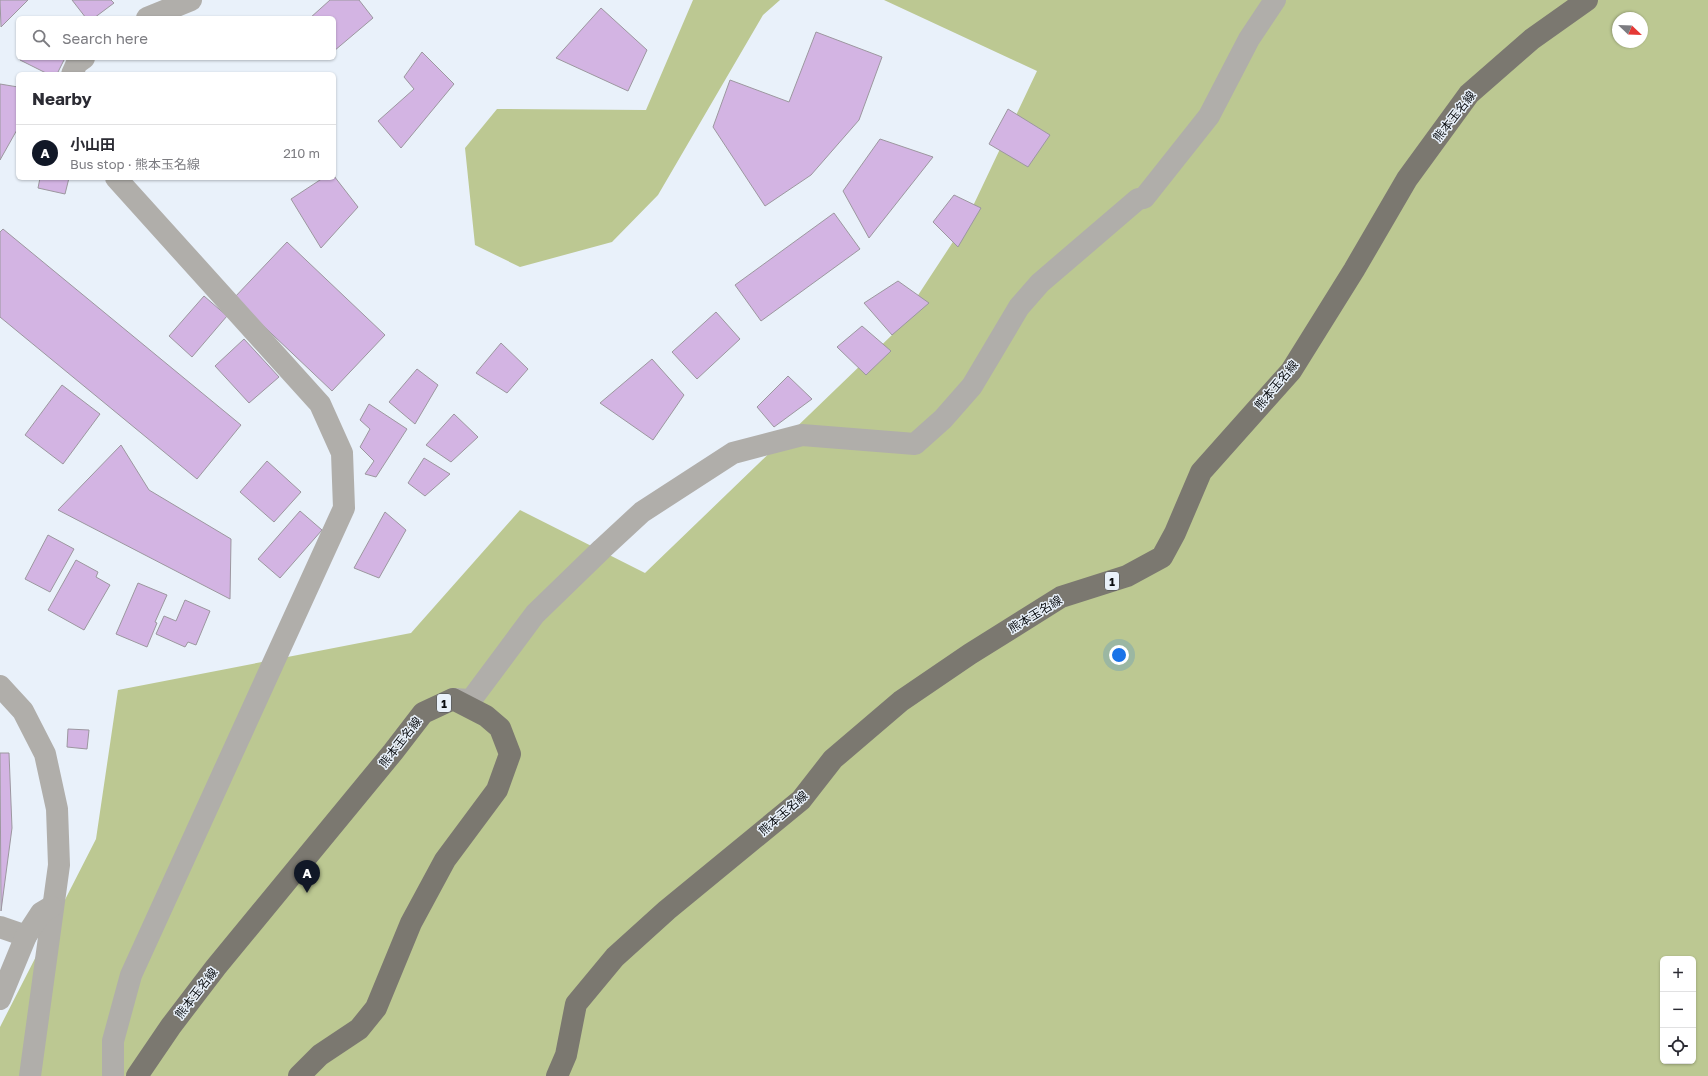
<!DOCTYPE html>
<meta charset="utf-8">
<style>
body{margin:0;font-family:"Golos Text","Noto Sans JP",sans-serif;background:#f2f2f3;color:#2b2b33}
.controls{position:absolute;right:12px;bottom:12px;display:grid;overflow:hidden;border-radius:6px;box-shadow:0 1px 3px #0004}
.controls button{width:36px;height:36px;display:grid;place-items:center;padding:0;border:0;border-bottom:1px solid #e1e1e2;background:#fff;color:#2b2b33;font:20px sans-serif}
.compass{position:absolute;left:1612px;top:12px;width:36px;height:36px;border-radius:50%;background:#fff;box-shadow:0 1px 3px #0004;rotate:113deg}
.you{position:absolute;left:1119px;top:655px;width:14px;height:14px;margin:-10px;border:3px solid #fff;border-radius:50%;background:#1a73e8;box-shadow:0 0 0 6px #1a73e833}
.badge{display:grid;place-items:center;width:26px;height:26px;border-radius:50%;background:#111827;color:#fff;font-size:13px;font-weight:700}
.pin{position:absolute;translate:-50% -33px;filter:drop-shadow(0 1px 2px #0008)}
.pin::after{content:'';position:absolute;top:21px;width:14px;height:12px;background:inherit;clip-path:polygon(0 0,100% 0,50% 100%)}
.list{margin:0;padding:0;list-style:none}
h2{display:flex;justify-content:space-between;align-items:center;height:52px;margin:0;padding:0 16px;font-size:17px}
h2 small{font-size:13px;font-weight:400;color:#7c7c81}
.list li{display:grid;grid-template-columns:26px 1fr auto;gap:12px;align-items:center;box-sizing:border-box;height:56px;padding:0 16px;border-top:1px solid #e1e1e2}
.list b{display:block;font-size:15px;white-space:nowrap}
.list p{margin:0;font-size:13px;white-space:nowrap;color:#7c7c81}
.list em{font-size:13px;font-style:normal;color:#7c7c81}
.icon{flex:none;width:22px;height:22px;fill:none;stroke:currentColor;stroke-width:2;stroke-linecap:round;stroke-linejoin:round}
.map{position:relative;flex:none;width:1708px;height:1076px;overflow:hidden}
.search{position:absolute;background:#fff;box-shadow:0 1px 3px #0004;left:16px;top:16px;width:320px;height:44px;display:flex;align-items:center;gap:10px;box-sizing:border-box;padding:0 14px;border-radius:6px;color:#7c7c81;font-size:15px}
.panel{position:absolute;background:#fff;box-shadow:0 1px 3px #0004;left:16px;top:72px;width:320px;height:108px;border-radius:6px}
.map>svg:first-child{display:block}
.forest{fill:#bcc892;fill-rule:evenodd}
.building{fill:#d3b4e3;stroke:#9c979f}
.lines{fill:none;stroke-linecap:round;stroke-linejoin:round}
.minor{stroke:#b0aeaa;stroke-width:22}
.major{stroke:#7b7870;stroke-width:22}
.labels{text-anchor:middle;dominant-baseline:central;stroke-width:3;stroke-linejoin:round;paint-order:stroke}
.shield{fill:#e9f1fa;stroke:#4d5156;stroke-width:1}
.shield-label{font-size:11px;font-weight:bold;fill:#0a0d10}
.street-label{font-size:12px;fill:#0a0d10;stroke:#e9f1fa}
</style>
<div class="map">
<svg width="1708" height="1076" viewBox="0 0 1708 1076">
<rect width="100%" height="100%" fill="#e9f1fa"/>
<!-- forest -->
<g class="forest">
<path d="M693,0H780L763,15L658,195L612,242L520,267L475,245L465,148L497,109L646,110Z"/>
<path d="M884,0H1708V1076H0V1027L96,839L118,690L411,633L520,510L645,573L892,335L964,225L1037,71ZM1618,18H1642V42H1618ZM1663,959H1693V1061H1663Z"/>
</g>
<!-- building -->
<g class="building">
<path d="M0,0H28L1,27Z"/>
<path d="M72,0H111L114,3L94,18H86Z"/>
<path d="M330,0H359L373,18L334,51V18H310Z"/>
<path d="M601,8L647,50L628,91L556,58Z"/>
<path d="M816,32L882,57L859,120L811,175L765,206L713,127L730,80L789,102Z"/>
<path d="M422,52L454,84L401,148L378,121L414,89L404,77Z"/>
<path d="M21,58H65L57,74H48L20,60Z"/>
<path d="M0,84L18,87V128L0,160Z"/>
<path d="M1008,109L1050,135L1028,167L989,144Z"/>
<path d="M880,139L933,157L869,238L843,191Z"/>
<path d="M334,176L358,207L321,248L291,199L323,178H334Z"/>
<path d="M40,178H69L65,194L38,188Z"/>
<path d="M954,195L981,208L958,247L933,222Z"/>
<path d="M834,213L860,249L761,321L735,285Z"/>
<path d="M3,229L241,425L197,479L0,317V232Z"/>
<path d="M287,242L385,335L332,391L234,298Z"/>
<path d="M898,281L929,303L892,335L864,303Z"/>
<path d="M204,296L227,316L192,357L169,336Z"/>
<path d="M716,312L740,339L697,379L672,352Z"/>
<path d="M862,326L891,351L866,375L837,347Z"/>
<path d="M244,339L279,377L249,403L215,366Z"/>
<path d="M501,343L528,369L507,393L476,373Z"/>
<path d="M652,359L684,395L653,440L600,403Z"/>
<path d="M417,369L438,385L415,424L389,402Z"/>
<path d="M788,376L812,399L774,427L757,407Z"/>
<path d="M62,385L100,414L63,464L25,435Z"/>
<path d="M369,404L407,429L376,477L365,474L374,461L360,447L370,429L360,420Z"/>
<path d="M454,414L478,437L451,462L426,445Z"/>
<path d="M121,445L149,490L231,539L230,599L58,510Z"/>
<path d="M424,458L450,474L425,496L408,483Z"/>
<path d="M267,461L301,492L274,522L240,492Z"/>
<path d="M300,511L322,530L280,578L258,559Z"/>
<path d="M385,512L406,530L379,578L354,568Z"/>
<path d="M48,535L74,549L50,592L25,579Z"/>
<path d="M76,560L98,572L96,577L110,585L84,630L48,610Z"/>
<path d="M138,583L167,595L155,622L157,623L147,647L116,634Z"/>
<path d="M185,600L210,611L196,645L188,642L185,647L156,634L164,616L176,621Z"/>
<path d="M68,729L89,730L87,749L67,747Z"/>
<path d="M0,753H9L12,828L1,911Z"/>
</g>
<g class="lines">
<!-- minor -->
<g class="minor">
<path d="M147,18L191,0"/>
<path d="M72,74L77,63L84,58"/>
<path d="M0,686L23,711L45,754L57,809L59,865L30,1076"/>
<path d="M453,699L471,700L535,614L602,549L642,512L733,453L802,435L915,444L943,419L972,386L1019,307L1040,283L1138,199L1144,198L1209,116L1249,39L1275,0"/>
<path d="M0,927L26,936"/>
<path d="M0,999L26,936L41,913L51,907"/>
<path d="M113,1076V1041L131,975L344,508L342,453L320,404L116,178"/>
</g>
<!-- major -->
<g class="major">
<path d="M137,1076L171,1026L216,967L393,752L423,713L453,699L486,716L500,728L510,754L497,790L445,860L411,923L376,1008L359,1029L320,1055L299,1076"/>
<path d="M557,1076L566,1055L576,1004L615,957L667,910L801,800L833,759L901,701L970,654L1061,597L1127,576L1162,557L1175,533L1201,472L1291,371L1354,270L1407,179L1469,94L1532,39L1587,0"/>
</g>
</g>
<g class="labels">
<!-- shield labels -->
<g class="shield">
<rect x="1105" y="572" width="14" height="18" rx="3"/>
<rect x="437" y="694" width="14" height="18" rx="3"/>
</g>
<g class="shield-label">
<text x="1112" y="581">1</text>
<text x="444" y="703">1</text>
</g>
<!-- street labels -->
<g class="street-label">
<text transform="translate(1454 116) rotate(-52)">熊本玉名線</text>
<text transform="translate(1276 385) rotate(-50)">熊本玉名線</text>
<text transform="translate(1035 614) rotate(-31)">熊本玉名線</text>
<text transform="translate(400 742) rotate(-52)">熊本玉名線</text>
<text transform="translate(783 813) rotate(-41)">熊本玉名線</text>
<text transform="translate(196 993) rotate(-52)">熊本玉名線</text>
</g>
</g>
</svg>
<div class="controls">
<button>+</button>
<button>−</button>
<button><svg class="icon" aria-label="locate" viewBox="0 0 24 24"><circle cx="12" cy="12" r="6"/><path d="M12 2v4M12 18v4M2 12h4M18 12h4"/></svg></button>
</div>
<svg class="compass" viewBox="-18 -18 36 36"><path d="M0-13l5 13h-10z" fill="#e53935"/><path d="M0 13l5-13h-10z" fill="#7c7c81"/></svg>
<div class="you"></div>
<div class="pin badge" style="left:307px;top:893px">A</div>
<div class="search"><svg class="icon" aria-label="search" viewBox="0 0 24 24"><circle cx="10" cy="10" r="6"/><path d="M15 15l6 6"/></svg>Search here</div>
<section class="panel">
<h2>Nearby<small></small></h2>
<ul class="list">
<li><span class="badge">A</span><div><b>小山田</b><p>Bus stop · 熊本玉名線</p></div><em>210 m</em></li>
</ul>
</section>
</div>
